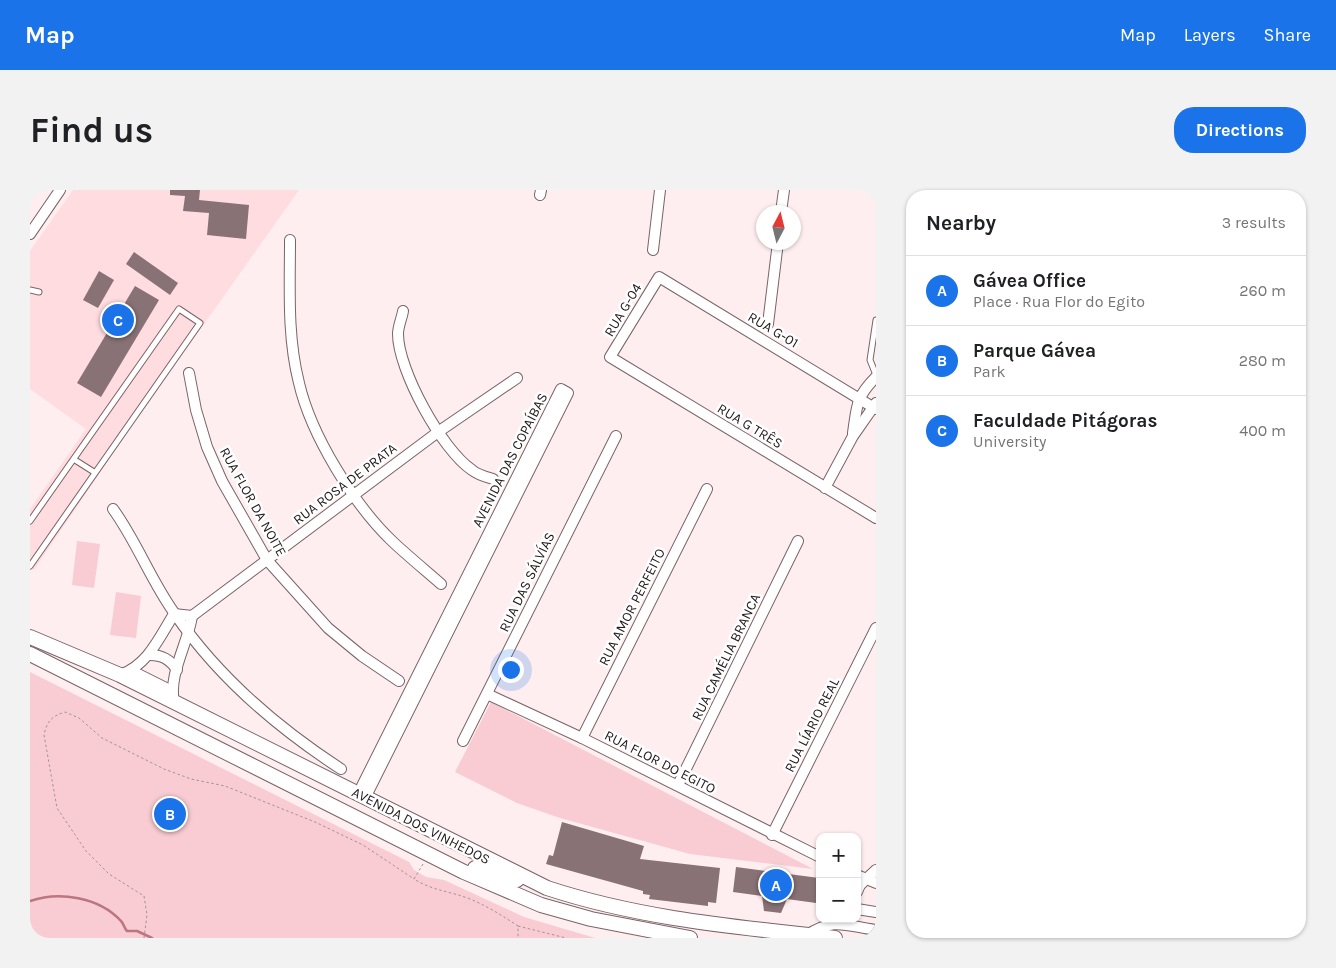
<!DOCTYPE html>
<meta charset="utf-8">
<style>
body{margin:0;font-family:Karla,sans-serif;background:#f2f2f2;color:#202124}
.controls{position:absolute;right:15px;bottom:15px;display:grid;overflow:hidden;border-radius:10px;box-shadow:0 1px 4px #0004}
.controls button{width:45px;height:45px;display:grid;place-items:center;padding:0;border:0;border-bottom:1px solid #e0e0e0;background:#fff;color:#202124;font:25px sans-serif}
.compass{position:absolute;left:726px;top:15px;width:45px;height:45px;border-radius:50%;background:#fff;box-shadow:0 1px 4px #0004;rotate:7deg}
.you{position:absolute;left:480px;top:479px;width:18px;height:18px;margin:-12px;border:4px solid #fff;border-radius:50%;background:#1a73e8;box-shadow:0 0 0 8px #1a73e833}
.badge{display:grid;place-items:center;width:32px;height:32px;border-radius:50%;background:#1a73e8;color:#fff;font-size:16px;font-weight:700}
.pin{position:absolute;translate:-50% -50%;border:2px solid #fff;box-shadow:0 1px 5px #0006}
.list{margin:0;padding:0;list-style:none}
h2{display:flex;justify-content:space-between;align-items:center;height:65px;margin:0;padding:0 20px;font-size:21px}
h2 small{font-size:16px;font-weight:400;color:#757577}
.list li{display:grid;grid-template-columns:32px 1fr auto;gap:15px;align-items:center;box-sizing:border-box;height:70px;padding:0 20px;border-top:1px solid #e0e0e0}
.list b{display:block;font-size:19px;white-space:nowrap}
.list p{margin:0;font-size:16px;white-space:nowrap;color:#757577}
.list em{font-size:16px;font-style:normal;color:#757577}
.map{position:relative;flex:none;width:846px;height:748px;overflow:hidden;border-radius:20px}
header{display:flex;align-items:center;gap:30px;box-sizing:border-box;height:70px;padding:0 25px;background:#1a73e8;color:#fff}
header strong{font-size:24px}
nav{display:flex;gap:28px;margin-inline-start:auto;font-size:18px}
.intro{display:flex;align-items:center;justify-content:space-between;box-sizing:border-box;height:120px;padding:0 30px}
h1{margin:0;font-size:35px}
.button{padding:12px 22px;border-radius:20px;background:#1a73e8;color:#fff;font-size:18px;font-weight:700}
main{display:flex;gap:30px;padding:0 30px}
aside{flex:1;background:#fff;border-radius:20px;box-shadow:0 1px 4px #0004}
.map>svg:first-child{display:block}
.built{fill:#fedce0}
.green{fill:#f8ccd2}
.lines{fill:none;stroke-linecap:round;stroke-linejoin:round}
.stream{stroke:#ba7681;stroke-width:2.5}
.building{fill:#887275}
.lane-casing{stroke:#7a6467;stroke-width:7}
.street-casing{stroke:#7a6467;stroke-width:12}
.secondary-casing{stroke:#7a6467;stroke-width:16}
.path{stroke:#a09395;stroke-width:1;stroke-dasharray:2.5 2.5;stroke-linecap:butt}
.lane{stroke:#fff;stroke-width:5}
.street{stroke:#fff;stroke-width:10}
.secondary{stroke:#fff;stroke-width:14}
.labels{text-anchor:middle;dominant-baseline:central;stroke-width:5;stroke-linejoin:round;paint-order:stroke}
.street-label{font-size:14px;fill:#231a1b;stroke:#fff}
</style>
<header>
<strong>Map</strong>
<nav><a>Map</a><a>Layers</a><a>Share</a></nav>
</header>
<div class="intro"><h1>Find us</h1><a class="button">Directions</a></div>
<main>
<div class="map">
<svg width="846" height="748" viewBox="0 0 846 748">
<rect width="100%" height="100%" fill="#feeef0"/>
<!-- built -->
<path class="built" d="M43,0H269L99,240L4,380L0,378V319L56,239L0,199V61Z"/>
<!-- green -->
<g class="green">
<path d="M47,351L70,354L64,398L42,395Z"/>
<path d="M86,402L111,406L106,448L80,445Z"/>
<path d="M0,482L379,672L384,680L396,687L414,690L494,727L565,748H0Z"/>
<path d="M461,512L783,679L660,664L530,628L487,613L425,582Z"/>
</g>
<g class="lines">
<!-- stream -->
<path class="stream" d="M0,711C29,701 69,707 91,731C94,734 94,738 97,741H107L122,748"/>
</g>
<!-- building -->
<g class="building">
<path d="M140,0H170L169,10L219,15L216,49L177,45L179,23L153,21L155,6L140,5Z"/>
<path d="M104,62L148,93L140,105L96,74Z"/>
<path d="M69,81L84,90L68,118L53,110Z"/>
<path d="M105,96L129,110L71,207L47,193Z"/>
<path d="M532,632L614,656L610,669L690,678L686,713L678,712V716L619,709L620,705L613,704V701L516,674L519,665L523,666Z"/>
<path d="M706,677L789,688L786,713L757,709L751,723L734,721L732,706L703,702Z"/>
</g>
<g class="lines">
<defs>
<g id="lane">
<path d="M0,100L9,102"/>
<path d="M846,130L840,170L846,185"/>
<path d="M45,270L64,282"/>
<path d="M0,331L149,119L170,133L0,376"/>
</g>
<g id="street">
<path d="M510,5L511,0"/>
<path d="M751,22L754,0"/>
<path d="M0,44L30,0"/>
<path d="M260,50C260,98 257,146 269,193C281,245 324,315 363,352C378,366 395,380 411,394"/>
<path d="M623,60L630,0"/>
<path d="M373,121C372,128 368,136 368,144C368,180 412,260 442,280C448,285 456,287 463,289"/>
<path d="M738,134L748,52"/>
<path d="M159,183L166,220L177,257L192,291L237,370L298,438L332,466L369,491"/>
<path d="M531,199L538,203L339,600L331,605L332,596Z"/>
<path d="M846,219L629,87L580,167L846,328"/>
<path d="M823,243C827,215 826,207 846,187"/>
<path d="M795,298L823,246L846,213"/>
<path d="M83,319C107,352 121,391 145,424C188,487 248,538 311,579"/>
<path d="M120,465C132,465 140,469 147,480"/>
<path d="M102,481L142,501"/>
<path d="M90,485C118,475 129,448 144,424L162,426L408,242L487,188"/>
<path d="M457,504L552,548L790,667"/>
<path d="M144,513C138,484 158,454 162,426"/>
<path d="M552,548L677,299"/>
<path d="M433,551L586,246"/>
<path d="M648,595L768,351"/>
<path d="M742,645L846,438"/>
<path d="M827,685L846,693"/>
<path d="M827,702L830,695L846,680"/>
<path d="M827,719L846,722"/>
<path d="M777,745C804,727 816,736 846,740"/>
</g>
<g id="secondary">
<path d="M0,447L90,485L517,698C611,729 707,737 805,748"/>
<path d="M0,464L434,682L511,715L561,729L660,748"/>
<path d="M445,678L487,690"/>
</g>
</defs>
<!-- lane casing -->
<use href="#lane" class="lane-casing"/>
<!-- street casing -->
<use href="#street" class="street-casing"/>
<!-- secondary casing -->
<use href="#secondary" class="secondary-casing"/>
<!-- path -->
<g class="path">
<path d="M393,674L384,689C403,701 420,701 440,709C457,716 473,726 488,736V748"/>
<path d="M488,736L536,748"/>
<path d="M114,748L117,725L114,706L79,684L56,661L27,618L14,545C17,531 22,526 35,522L49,528L72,548L134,579L161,589L195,596L285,632L333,655L384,689"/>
</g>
<!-- lane -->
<use href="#lane" class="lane"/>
<!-- street -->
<use href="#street" class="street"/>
<!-- secondary -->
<use href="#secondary" class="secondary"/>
</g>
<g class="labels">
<!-- street labels -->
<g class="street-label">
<text transform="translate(593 120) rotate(-59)">RUA G-04</text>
<text transform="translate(743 140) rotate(31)">RUA G-01</text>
<text transform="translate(720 236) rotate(31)">RUA G TRÊS</text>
<text transform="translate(480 270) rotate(-63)">AVENIDA DAS COPAÍBAS</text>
<text transform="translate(315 294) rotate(-37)">RUA ROSA DE PRATA</text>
<text transform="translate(223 312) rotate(61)">RUA FLOR DA NOITE</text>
<text transform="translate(497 392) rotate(-64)">RUA DAS SÁLVÍAS</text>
<text transform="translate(602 417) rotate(-63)">RUA AMOR PERFEITO</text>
<text transform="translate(696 467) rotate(-64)">RUA CAMÉLIA BRANCA</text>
<text transform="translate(782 535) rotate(-63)">RUA LÍARIO REAL</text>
<text transform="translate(630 572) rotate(27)">RUA FLOR DO EGITO</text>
<text transform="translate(391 636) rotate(27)">AVENIDA DOS VINHEDOS</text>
</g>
</g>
</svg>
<div class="controls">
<button>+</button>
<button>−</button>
</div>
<svg class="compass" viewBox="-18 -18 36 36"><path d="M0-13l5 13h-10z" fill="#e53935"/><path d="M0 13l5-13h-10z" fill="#757577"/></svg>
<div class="you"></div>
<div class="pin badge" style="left:746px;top:695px">A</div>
<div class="pin badge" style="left:140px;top:624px">B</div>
<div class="pin badge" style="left:88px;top:130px">C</div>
</div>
<aside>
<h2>Nearby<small>3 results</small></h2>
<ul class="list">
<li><span class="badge">A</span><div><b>Gávea Office</b><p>Place · Rua Flor do Egito</p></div><em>260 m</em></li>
<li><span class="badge">B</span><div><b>Parque Gávea</b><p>Park</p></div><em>280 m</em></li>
<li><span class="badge">C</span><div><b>Faculdade Pitágoras</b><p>University</p></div><em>400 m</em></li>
</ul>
</aside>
</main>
